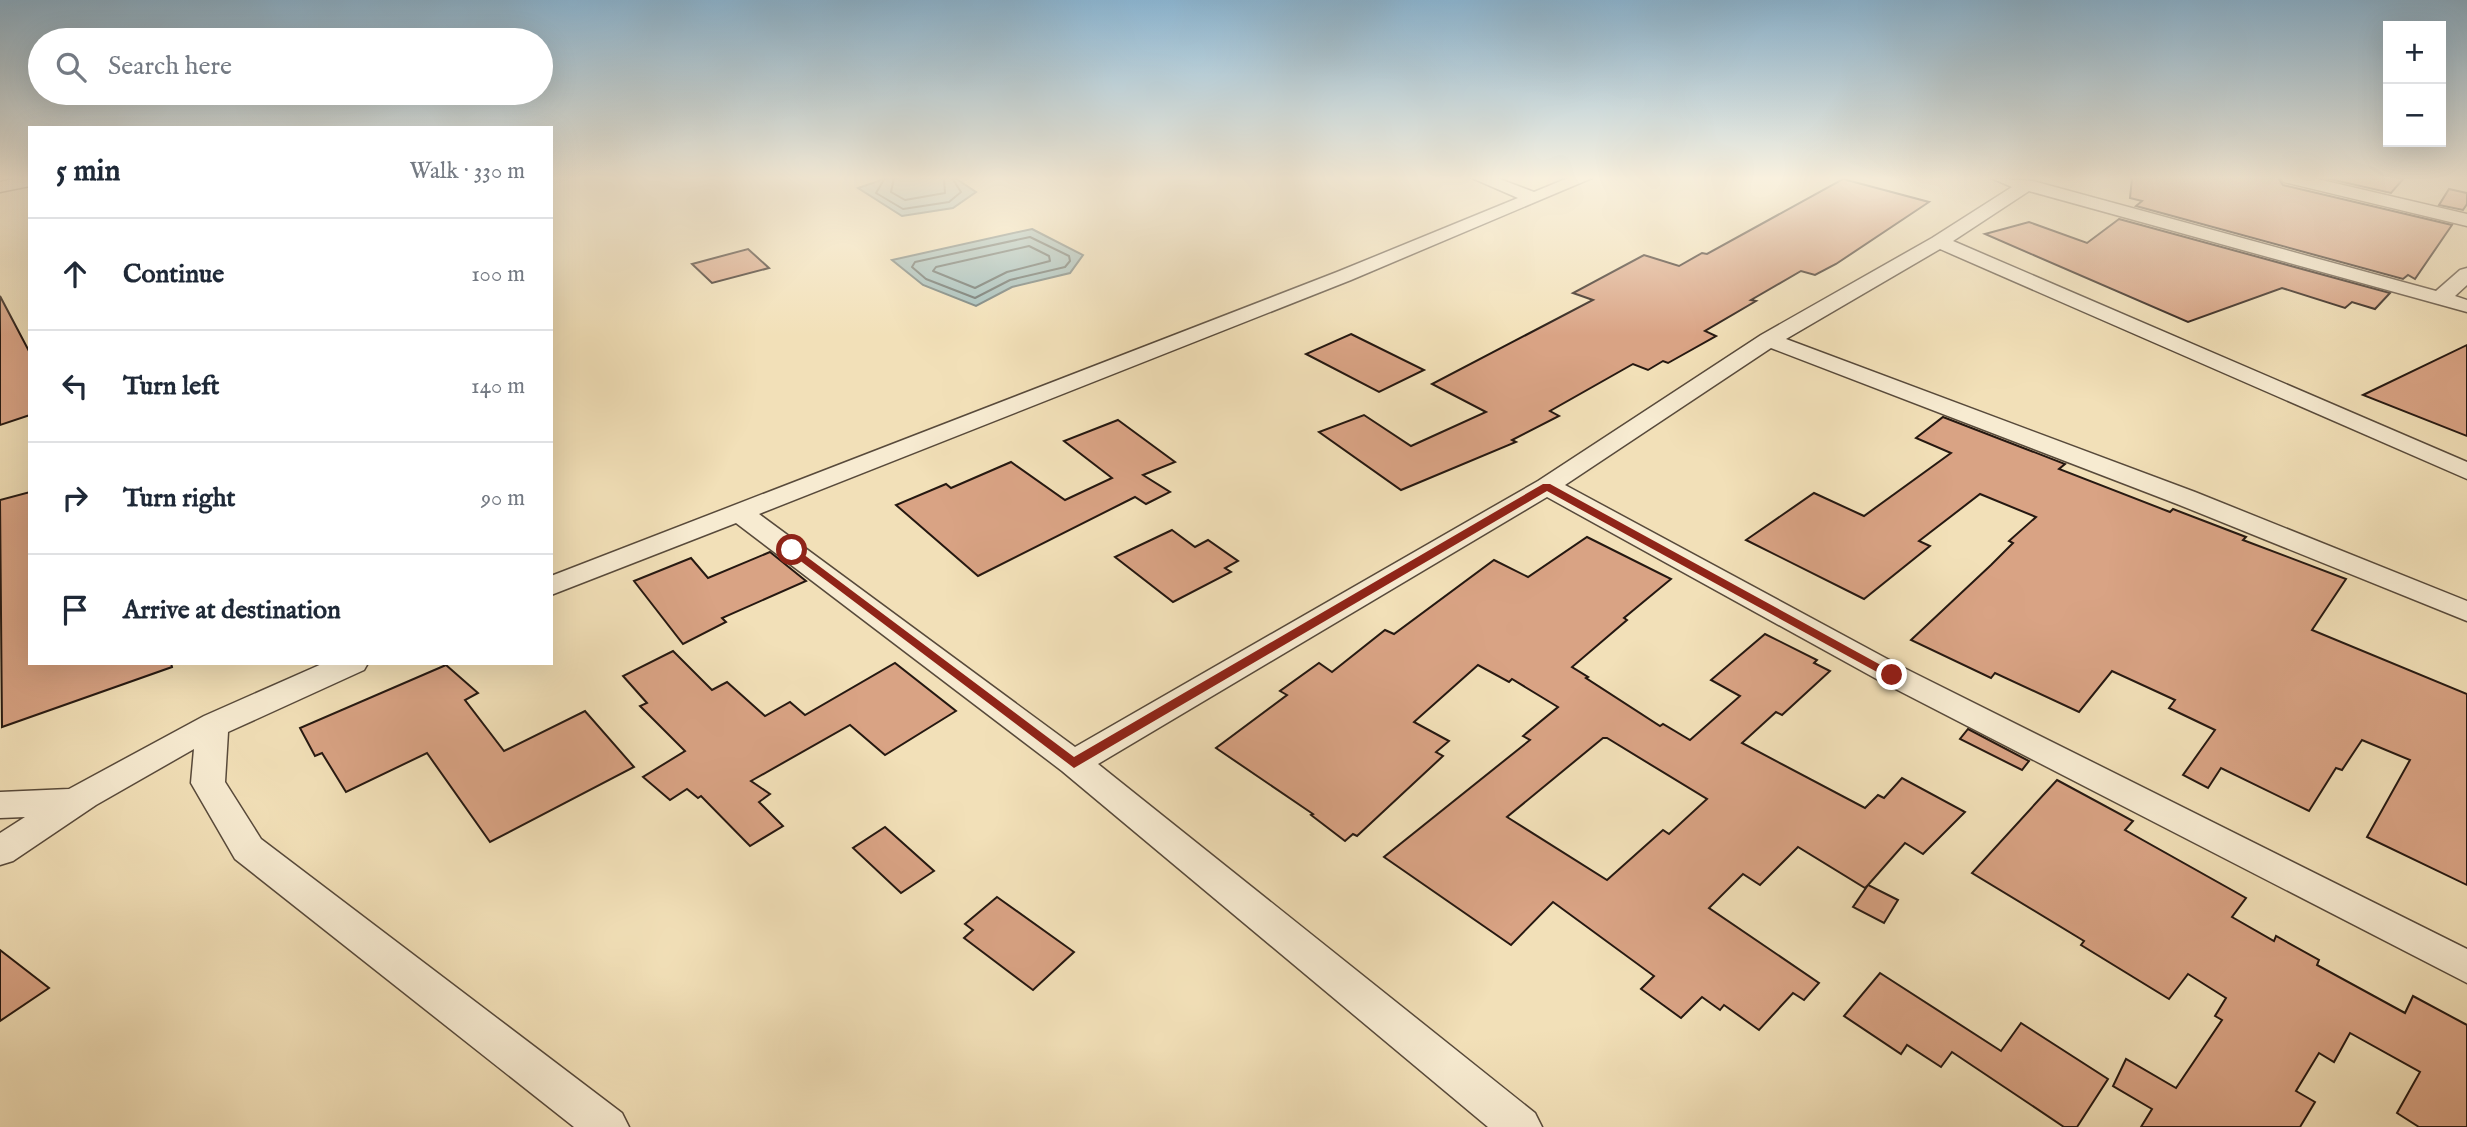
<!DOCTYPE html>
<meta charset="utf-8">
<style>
body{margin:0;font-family:"IM FELL English",serif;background:#f6f6f7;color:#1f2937}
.controls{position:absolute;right:21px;top:21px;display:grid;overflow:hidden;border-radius:0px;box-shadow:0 7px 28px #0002}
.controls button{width:63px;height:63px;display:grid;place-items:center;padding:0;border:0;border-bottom:2px solid #e0e1e3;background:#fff;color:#1f2937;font:35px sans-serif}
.stop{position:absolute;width:21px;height:21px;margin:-16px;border:5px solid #8f2418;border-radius:50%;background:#fff}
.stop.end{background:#8f2418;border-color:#fff;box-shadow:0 2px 7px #0008}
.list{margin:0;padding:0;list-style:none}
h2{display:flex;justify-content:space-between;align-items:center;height:91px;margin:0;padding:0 28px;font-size:30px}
h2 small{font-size:23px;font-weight:400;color:#747a83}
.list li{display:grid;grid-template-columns:46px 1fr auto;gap:21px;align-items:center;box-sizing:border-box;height:112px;padding:0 28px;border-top:2px solid #e0e1e3}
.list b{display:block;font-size:26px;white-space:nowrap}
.list em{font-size:23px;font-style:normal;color:#747a83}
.icon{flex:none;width:38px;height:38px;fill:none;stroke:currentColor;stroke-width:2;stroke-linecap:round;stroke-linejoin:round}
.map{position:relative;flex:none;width:2467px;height:1127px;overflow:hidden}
.search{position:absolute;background:#fff;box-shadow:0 7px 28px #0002;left:28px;top:28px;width:525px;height:77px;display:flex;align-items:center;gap:18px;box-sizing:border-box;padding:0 24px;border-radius:38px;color:#747a83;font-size:26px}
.panel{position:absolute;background:#fff;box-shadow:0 7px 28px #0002;left:28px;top:126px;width:525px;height:539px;border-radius:0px}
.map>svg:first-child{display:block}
.water{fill:#9fbbb9;stroke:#6e7a76;stroke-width:2}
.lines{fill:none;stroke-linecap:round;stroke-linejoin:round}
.shore{stroke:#626a65;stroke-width:2}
.building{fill:#d9a384;stroke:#251811;stroke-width:2;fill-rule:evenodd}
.street-casing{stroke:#584a3b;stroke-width:3}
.street{fill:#f7ebd1;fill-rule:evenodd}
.route{fill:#8f2418}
</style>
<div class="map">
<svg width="2467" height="1127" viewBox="0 0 2467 1127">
<rect width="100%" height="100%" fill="#f2e0b8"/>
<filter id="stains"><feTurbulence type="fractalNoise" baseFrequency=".00286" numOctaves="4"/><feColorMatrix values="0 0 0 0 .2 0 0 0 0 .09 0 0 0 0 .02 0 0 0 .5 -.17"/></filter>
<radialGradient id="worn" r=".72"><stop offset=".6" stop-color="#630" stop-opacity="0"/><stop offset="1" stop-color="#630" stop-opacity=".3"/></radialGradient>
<!-- water -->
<g class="water">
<path d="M887,178H955L976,192L953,208L902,216L858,188Z"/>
<path d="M1032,229L1083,255L1070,273L1012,287L976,306L923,285L892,260Z"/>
</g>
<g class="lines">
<!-- shore -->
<g class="shore">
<path d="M885,178L876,193L903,209L949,202L961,192L952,178"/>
<path d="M894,178L891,192L905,200L945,193L944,178"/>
<path d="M1030,237L1069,256L1070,261L1065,267L1010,280L975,298L926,279L912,267L915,262Z"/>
<path d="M1029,246L1049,256L1050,261L1007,272L975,288L933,271L936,267Z"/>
</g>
</g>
<!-- building -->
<g class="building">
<path d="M2132,178H2278L2283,185L2452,225L2415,279L2408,275L2403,279L2136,206L2142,201L2130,198Z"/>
<path d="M2325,178H2404L2391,193Z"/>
<path d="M1843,179L1929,202L1836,264L1815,275L1801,271L1751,300L1756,301L1705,331L1716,336L1668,363L1663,361L1648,370L1633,364L1550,411L1559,416L1512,440L1516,442L1401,490L1319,432L1364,415L1411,446L1486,412L1432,384L1593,300L1573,293L1644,255L1679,266L1702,253L1707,254Z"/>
<path d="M2449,189L2467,193V204L2463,210L2439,205Z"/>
<path d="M2119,219L2390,293L2375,309L2352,302L2345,308L2282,288L2188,322L1985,234L2029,222L2087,243Z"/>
<path d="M748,249L769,268L712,283L692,264Z"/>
<path d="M0,296L30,353V415L0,425Z"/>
<path d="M1351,334L1424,370L1379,392L1306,354Z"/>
<path d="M2467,345V436L2363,395Z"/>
<path d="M1943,417L2065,464L2059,469L2170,512L2173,509L2246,537L2243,540L2346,579L2312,630L2467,694V885L2367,837L2410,760L2362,740L2342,770L2336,768L2309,811L2221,768L2208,788L2183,775L2215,730L2169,708L2175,700L2112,671L2079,712L1995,673L1991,678L1911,640L1991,565L2013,543L2009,541L2036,517L1980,494L1919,541L1930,546L1864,599L1746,540L1814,493L1864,516L1951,453L1916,438Z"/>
<path d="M1118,420L1175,462L1143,475L1170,492L1146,504L1135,497L978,576L896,505L946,484L951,488L1011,462L1065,500L1112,478L1064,441Z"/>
<path d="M30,492V663H171L172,667L2,727L0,500Z"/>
<path d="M1172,530L1195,547L1208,540L1238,561L1225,568L1231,572L1173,602L1115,557Z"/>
<path d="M1587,537L1671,579L1624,618L1627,620L1572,667L1588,677L1586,678L1660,726L1663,724L1690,740L1740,696L1711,680L1765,634L1817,660L1814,663L1830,671L1782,715L1776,712L1742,743L1865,808L1878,795L1884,798L1902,778L1965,812L1923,854L1905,843L1868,885L1898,900L1884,923L1853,907L1868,885L1865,888L1798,847L1760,885L1743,874L1709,908L1819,983L1804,1000L1793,993L1759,1030L1724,1005L1720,1010L1702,997L1681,1018L1641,989L1654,976L1553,902L1511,945L1384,857L1530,740L1523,736L1558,707L1512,679L1509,682L1478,665L1414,722L1449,741L1436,752L1443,756L1357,836L1353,834L1345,841L1311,815L1313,814L1216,748L1287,695L1280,691L1319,663L1332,672L1385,630L1394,634L1494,560L1528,577ZM1603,738H1607L1707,799L1669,834L1663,830L1607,880L1507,817Z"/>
<path d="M770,552L806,581L722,618L726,622L683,644L634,581L691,558L708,578Z"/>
<path d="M673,651L712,690L727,682L765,716L790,702L805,715L895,663L956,711L885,755L850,725L751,781L770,794L759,802L783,826L750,846L701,796L698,798L687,789L670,800L643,777L685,751L640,706L647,703L623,676Z"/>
<path d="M446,665L478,693L465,700L504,751L585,711L634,767L490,842L427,753L346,792L322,753L315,756L300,728Z"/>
<path d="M1968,729L2029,761L2022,770L1960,739Z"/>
<path d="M2057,780L2133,821L2125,830L2246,898L2232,917L2274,941L2276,936L2319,960L2317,965L2405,1013L2413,996L2467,1025V1127H2419L2397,1113L2420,1072L2350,1033L2334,1062L2319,1053L2296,1091L2315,1102L2300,1127H2141L2152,1109L2113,1086L2126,1059L2176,1088L2222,1020L2215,1016L2226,998L2188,974L2169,999L2081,945L2084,941L1972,873Z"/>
<path d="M885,827L934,871L901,893L853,848Z"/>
<path d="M997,897L1074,952L1033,990L964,938L973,930L965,924Z"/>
<path d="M0,950L49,988L0,1021Z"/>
<path d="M1880,973L2001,1051L2021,1023L2108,1079L2077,1127H2064L1952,1052L1941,1067L1907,1045L1901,1054L1844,1016Z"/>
</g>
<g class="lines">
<defs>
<g id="street">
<path d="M18,178H30V186L0,192V182Z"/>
<path d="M1472,178H1497L1534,192L1568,178H1592L1351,280L759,514L1075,747L1538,481L1761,335L1932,238L2012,187L1991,178L2033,181L2436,291L2460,270L2467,268V285L2455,296L2467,300V312L2029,191L1953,241L2467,462V479L1940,249L1786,339L2195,492L2467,601V621L2177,504L1771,348L1565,485L1904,668L2467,949V983L1882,682L1547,497L1098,764L1535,1113L1542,1127H1488L1062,771L736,523L551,595V576L1337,272L1518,198Z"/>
<path d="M2281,178H2313L2467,214V226L2284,182Z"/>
<path d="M324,663H368L364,670L228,732L225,782L261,839L622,1113L629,1127H574L235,859L191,783L194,749L96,805L13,861L0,865V833L25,817L0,818V792L69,789L204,716Z"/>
</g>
</defs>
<!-- street casing -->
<use href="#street" class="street-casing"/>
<!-- street -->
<use href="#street" class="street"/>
</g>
<!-- sky -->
<linearGradient id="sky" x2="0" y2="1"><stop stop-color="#8bb7d5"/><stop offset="0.53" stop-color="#f9f1df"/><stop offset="1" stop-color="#f9f1df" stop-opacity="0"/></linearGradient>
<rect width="2467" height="336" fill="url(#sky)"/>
<!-- route -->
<path class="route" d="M1543,484H1550L1899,675L1888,678L1547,491L1074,768L786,550L795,548L1074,757Z"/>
<rect width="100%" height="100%" filter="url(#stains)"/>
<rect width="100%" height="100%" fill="url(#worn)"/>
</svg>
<div class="controls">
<button>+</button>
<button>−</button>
</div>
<div class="stop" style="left:792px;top:550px"></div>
<div class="stop end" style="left:1892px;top:675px"></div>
<div class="search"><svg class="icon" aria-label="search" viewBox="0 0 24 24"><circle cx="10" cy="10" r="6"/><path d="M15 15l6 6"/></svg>Search here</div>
<section class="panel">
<h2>5 min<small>Walk · 330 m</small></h2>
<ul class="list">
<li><svg class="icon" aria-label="ahead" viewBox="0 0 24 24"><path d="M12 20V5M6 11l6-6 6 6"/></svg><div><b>Continue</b></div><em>100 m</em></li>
<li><svg class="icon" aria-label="left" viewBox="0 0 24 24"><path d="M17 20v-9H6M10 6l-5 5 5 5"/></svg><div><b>Turn left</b></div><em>140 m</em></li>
<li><svg class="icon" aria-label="right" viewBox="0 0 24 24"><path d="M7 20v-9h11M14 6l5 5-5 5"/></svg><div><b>Turn right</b></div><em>90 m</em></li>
<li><svg class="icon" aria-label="arrive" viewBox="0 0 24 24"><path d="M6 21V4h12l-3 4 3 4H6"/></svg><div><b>Arrive at destination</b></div></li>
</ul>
</section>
</div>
